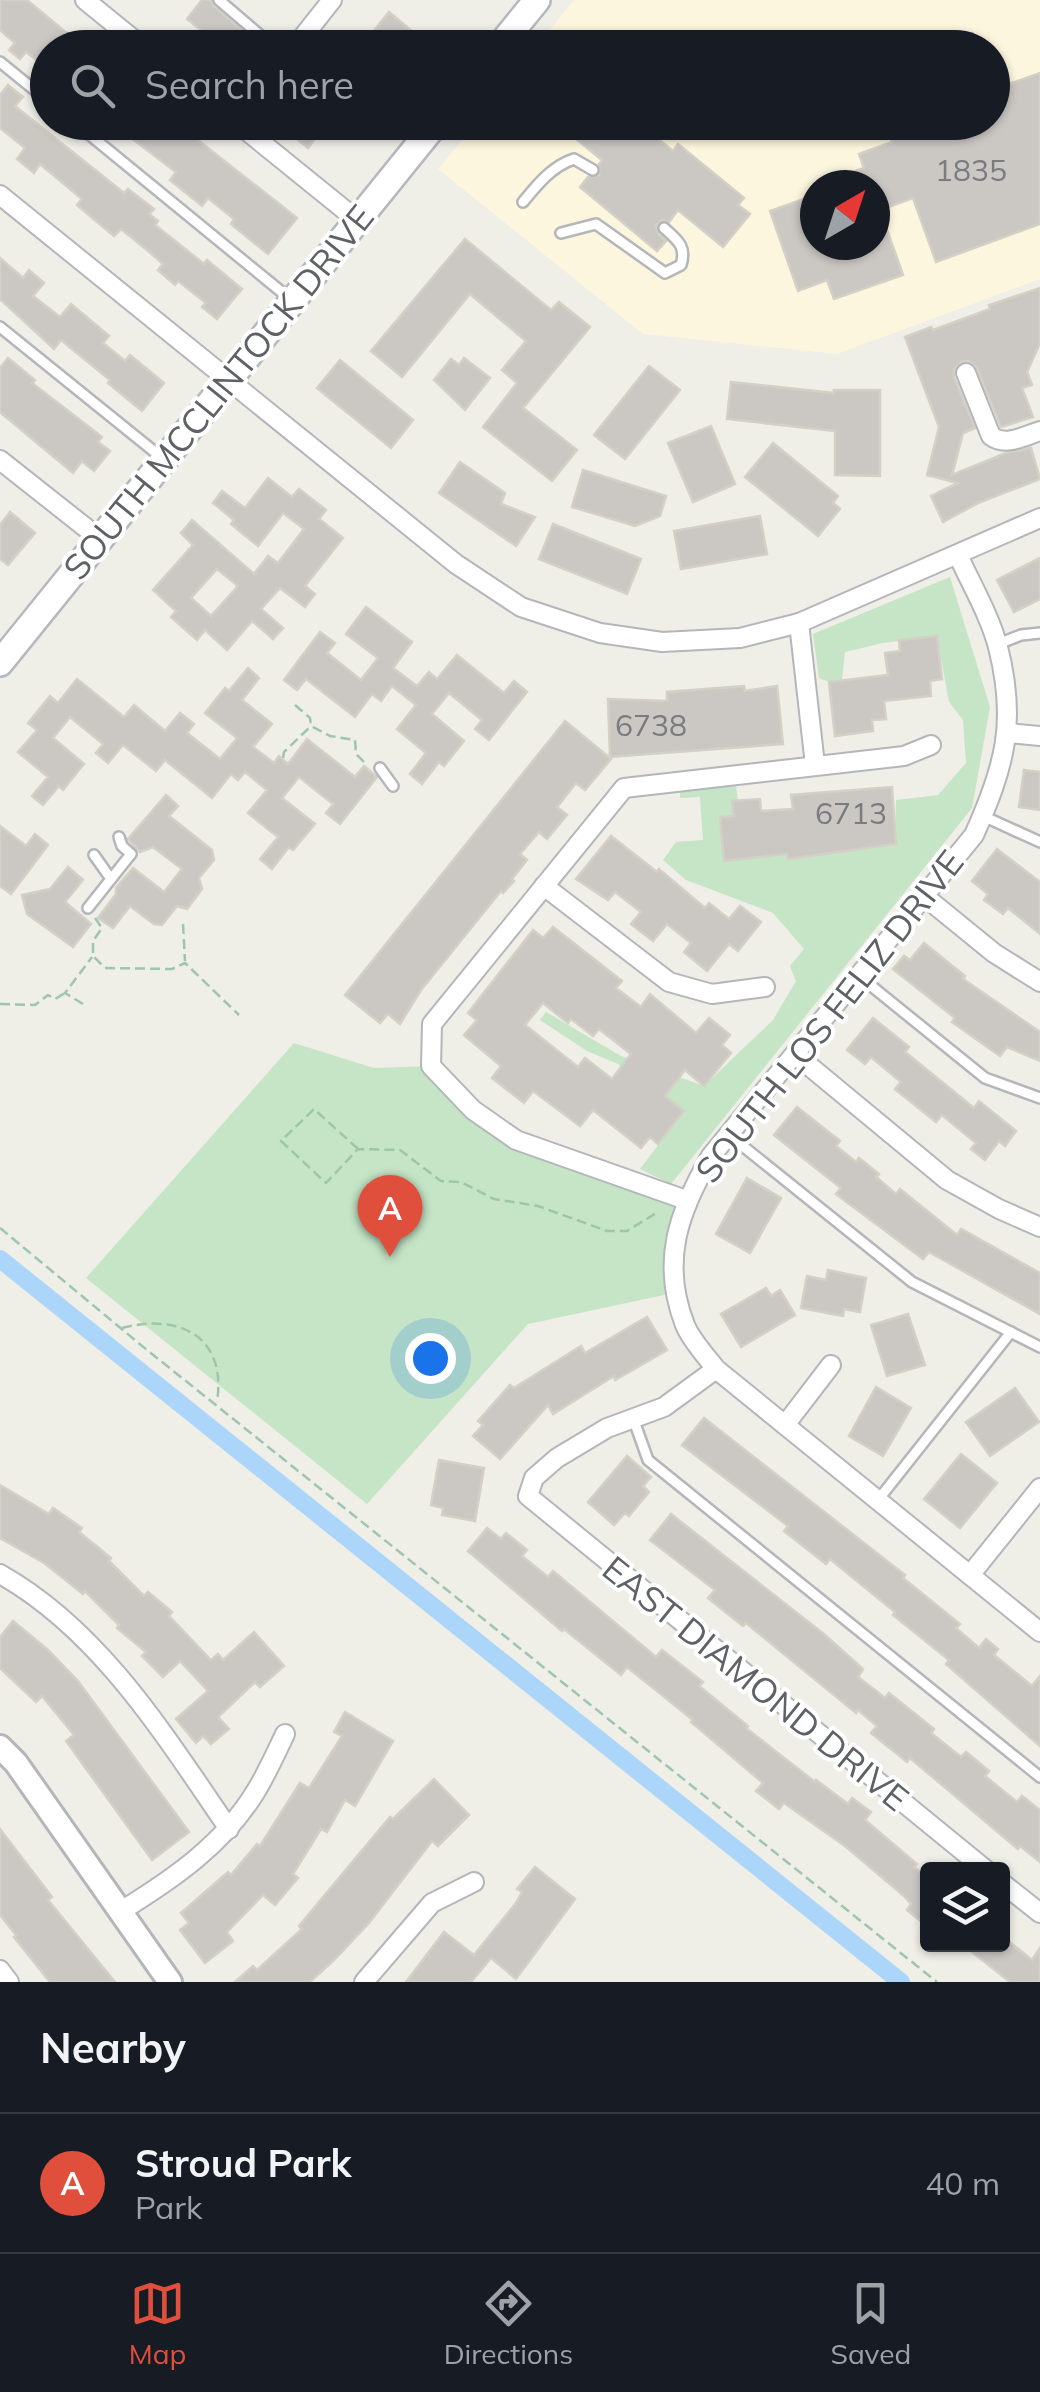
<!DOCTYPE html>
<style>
body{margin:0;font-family:Mulish,sans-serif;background:#20242c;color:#f1f3f6}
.controls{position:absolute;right:30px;bottom:30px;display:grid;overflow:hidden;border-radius:10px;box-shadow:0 2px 8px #0004}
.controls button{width:90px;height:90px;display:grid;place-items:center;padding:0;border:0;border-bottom:2px solid #363941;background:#171b24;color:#f1f3f6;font:50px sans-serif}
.compass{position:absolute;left:800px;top:170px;width:90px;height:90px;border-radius:50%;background:#171b24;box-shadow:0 2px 8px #0004;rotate:39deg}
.you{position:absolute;left:430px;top:1358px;width:35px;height:35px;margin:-25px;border:8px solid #fff;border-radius:50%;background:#1a73e8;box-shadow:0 0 0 15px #1a73e833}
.badge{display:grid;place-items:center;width:65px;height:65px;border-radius:50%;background:#e04f3c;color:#fff;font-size:32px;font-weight:700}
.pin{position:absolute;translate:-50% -82px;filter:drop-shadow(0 2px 5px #0008)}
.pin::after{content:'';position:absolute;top:52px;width:35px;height:30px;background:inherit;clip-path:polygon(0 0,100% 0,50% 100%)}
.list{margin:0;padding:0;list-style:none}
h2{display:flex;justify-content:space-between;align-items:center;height:130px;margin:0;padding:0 40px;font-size:42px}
h2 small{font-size:32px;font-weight:400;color:#9ea1a6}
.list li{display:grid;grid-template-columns:65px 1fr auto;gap:30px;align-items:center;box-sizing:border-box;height:140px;padding:0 40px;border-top:2px solid #363941}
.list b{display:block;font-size:38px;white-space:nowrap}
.list p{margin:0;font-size:32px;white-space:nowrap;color:#9ea1a6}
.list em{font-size:32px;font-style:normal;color:#9ea1a6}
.icon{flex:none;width:55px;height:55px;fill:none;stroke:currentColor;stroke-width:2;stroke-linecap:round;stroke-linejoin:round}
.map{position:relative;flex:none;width:1040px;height:1982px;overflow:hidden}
.search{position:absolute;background:#171b24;box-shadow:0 2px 8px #0004;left:30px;right:30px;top:30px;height:110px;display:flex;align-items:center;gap:25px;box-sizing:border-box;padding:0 35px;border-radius:55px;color:#9ea1a6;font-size:38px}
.sheet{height:270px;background:#171b24}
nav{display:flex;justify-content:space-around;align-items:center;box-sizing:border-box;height:140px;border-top:2px solid #363941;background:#171b24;font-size:28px;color:#9ea1a6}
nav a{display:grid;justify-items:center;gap:5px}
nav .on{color:#e04f3c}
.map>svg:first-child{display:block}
.commercial{fill:#fcf6df;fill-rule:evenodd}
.green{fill:#c5e5c6}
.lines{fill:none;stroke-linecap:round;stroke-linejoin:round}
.canal{stroke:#acd5fa;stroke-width:18}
.building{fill:#cbc8c4;stroke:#d4d0c5;stroke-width:2.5;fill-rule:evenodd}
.service-casing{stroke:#b4b6ba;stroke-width:14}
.minor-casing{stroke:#b4b6ba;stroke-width:22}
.tertiary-casing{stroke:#b4b6ba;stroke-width:28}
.secondary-casing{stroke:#b5b8bd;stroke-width:30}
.path{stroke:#9ec6ab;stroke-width:2.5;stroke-dasharray:10 5;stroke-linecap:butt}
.service{stroke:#fff;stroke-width:9}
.minor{stroke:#fff;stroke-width:18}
.tertiary{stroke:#fff;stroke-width:22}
.secondary{stroke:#fff;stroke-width:25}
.labels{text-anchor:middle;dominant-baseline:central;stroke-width:8;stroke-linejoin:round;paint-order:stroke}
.number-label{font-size:30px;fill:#797b7e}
.street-label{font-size:35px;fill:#5e6166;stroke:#fff}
</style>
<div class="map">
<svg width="1040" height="1982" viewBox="0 0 1040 1982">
<rect width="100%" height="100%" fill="#efeee7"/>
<!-- commercial -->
<path class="commercial" d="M574,0H1040V279L837,354L643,334L438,169L476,123L992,122V48L536,47ZM815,185H875V245H815Z"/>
<!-- green -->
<g class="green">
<path d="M950,577L990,707L972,808L671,1184L640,1169L684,1111L618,1064L587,1051L540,1020L546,1012L621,1056L704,1086L773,1020L796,981L790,966L804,949L773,913L686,880L663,860L676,842L703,840L700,797L680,798V790L736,786L738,801L732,802L734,816L720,817L725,861L895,843L896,800L938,795L966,763L963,720L949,702L937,636L883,643L845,652L842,680L829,682L819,678L813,634Z"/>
<path d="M294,1043L374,1068L431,1066L516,1140L686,1200L678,1292L528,1324L367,1504L86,1278Z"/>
</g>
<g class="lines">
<!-- canal -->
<path class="canal" d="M0,1259L901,1982"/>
</g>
<!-- building -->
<g class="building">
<path d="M0,0H27L85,48H48V69L26,52L20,59L9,50L15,43L0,30Z"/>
<path d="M202,0H211L214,6L245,33L243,36L248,40L241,48H201L210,37L187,19Z"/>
<path d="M389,12L420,38L412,48H360Z"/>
<path d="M1040,73V224L936,262L913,198L880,210L903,275L834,299L827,280L798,291L770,211L815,195V245H875V185L822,183L864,168L859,154L892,142L887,128L902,122H992V90Z"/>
<path d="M8,85L23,97L15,106L124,193L128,189L154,209L149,214L158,221L155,225L204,264L207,260L242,289L217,319L202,307L206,303L178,281L175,285L158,270L163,264L147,250L121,229L114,236L77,205L82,199L40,164L34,173L17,159L25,148L0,128V95Z"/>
<path d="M110,122H175L297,218L268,254L231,224L234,219L208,198L202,206L170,180L176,172Z"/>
<path d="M276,122H328L308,148Z"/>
<path d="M571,122H637L673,151L678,144L744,198L738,205L750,214L723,247L678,210L669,222L662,220L656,225L658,234L666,241L657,251L580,187L588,177L599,175V164L602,160L565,130Z"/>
<path d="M465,239L551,310L559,302L590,327L523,408L577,450L552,481L483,427L517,383L502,370L526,341L470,294L402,377L371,351Z"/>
<path d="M0,258L23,278L29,270L44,283L33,296L60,317L71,304L109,336L103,343L125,361L130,355L164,383L142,411L108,383L110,380L61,340L54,349L0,299Z"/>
<path d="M1040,288V343L1027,372L1032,385L1022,388L1033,417L1001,427L977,368L969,361L961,362L954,370V377L975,428L963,433L952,475L1006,453L1031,448L1040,479L978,503L943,522L931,496L958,483L927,475L939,427L905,337L931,327L933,330L990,309L989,305Z"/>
<path d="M8,358L35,380L32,383L102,437L98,442L110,451L94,471L82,461L73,473L0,412V368Z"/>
<path d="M464,358L490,378L465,410L434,380L451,359L459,365Z"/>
<path d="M340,360L413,420L391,448L317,388Z"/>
<path d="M649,366L680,390L625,459L594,435Z"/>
<path d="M731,382L834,393V390H880V476L835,475V431L727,419Z"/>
<path d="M711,426L735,484L693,502L668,443Z"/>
<path d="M773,443L838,496L833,503L840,509L818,536L745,477Z"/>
<path d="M460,462L505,493L501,504L535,517L516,546L439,493Z"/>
<path d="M583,470L666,496L660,516L635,526L572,507Z"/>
<path d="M268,478L292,497L299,489L326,510L319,519L343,538L305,586L315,594L305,607L280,588L261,609L283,628L273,639L252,621L227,650L205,630L197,640L171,617L176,611L153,590L193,545L181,533L192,520L254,574L268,556L278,563L304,529L283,513L258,546L231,524L234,520L213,503L222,491L245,508ZM217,569L238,586L211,616L191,598Z"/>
<path d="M10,512L35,533L8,565L0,559V525Z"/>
<path d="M760,516L767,554L681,569L674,531Z"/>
<path d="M553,524L641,559L627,594L539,559Z"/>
<path d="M1040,558V599L1014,612L997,580Z"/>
<path d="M366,607L412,642L393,668L417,686L429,672L437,679L457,655L504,693L514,681L527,692L489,740L475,729L482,720L449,693L432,714L464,741L444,766L439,762L422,784L410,774L426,753L397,729L416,705L392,686L381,701L372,694L355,717L306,679L297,690L284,680L320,632L335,643L327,653L361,680L378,658L346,634Z"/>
<path d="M937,636L942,679L930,681L931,696L884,701L886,719L872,720L873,731L835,736L829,682L888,675L885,653L900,651L899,640Z"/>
<path d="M248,668L259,678L242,700L272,724L253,747L274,763L279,756L288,764L307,739L355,777L364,766L377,777L340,824L326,813L333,804L299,777L282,798L315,824L293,850L289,847L272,869L260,859L278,837L248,813L267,790L245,772L238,780L231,774L212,798L165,760L156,771L123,745L108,763L96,753L103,744L70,717L53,738L84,764L63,790L59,786L43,805L32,796L48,777L18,752L37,730L28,723L50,696L58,703L77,679L124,717L134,705L165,731L180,713L194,724L187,733L220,759L237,738L205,713L225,688L229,691Z"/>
<path d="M744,686L745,691L777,686L783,744L610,757L608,699L667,701V692Z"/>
<path d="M565,721L611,759L585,790L576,783L557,807L567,815L547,839L539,832L520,854L527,860L512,879L514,881L503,893L501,891L421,990L400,1024L388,1014L380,1023L345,995Z"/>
<path d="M1024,770L1040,772V810L1019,807Z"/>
<path d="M892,787L896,844L788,859L787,854L724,861L720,817L734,816L732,801L760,799L761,811L793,809L791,795Z"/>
<path d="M166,795L178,806L169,816L212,850L214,860L199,878L202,889L187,909L177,906L162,925L154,924L130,906L113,928L98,918L116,894V888L133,868L164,892L182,869L153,847L140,852L128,839Z"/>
<path d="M0,826L26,846L35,834L48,845L11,894L0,886Z"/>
<path d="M611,836L657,872L659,869L705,908L709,903L729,919L740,906L761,922L738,951L729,944L707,971L684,952L691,943L667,924L653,941L631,924L641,912L615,892L608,900L576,879Z"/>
<path d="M997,849L1040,882V934L1008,908L1003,914L984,900L988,894L972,881Z"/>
<path d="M68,867L83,880L65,902L91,924L73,947L27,914L22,895L50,889Z"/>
<path d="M553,927L622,981L616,988L641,1007L650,994L696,1033L709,1018L730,1035L722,1045L731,1053L704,1086L685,1070L665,1096L684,1111L658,1144L650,1137L641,1148L593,1110L580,1126L533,1091L524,1103L492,1078L501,1066L464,1035L477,1020L468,1013L533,930L543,938ZM543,1003L568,1023L571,1019L593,1036L599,1029L631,1054L612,1079L585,1058L578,1067L525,1025Z"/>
<path d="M924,943L965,976L963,979L1040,1032V1061L1007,1047L1000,1056L952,1022L955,1018L893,969L904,956L910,960Z"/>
<path d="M873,1018L909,1047L905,1052L974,1108L979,1101L1016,1131L1005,1146L999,1141L985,1160L971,1149L976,1143L942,1115L936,1122L895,1089L901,1082L871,1057L865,1064L847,1050Z"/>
<path d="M797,1107L840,1141L836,1146L856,1162L859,1158L879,1174L876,1177L896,1194L900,1189L957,1235L961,1229L1040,1273V1314L929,1252L923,1259L836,1194L841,1188L774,1135Z"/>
<path d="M747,1178L781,1198L750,1253L716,1234Z"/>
<path d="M828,1270L866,1278L860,1312L844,1309L843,1316L801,1308L807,1276L826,1280Z"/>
<path d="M766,1288L771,1296L780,1290L795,1315L741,1347L721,1314Z"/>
<path d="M908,1314L925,1365L887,1376L871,1325Z"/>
<path d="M647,1317L667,1350L615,1380L614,1376L553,1414L548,1405L500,1459L473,1436L483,1425L478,1421L510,1385L514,1388L581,1346L585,1353Z"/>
<path d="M876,1387L911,1408L883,1456L849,1436Z"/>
<path d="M1015,1388L1039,1422L990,1456L966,1422Z"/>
<path d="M704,1418L905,1575L903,1578L960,1624L956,1628L979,1648L986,1639L998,1649L994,1655L1032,1686L1040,1676V1746L946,1664L949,1660L893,1615L895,1612L830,1559L826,1564L784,1531L788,1526L682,1445Z"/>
<path d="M961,1454L997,1483L960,1528L924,1499Z"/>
<path d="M627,1456L651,1477L643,1486L649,1492L629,1516L625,1513L614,1525L588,1502Z"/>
<path d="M439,1460L484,1468L475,1521L442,1515L443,1508L431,1505Z"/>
<path d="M0,1485L49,1514L53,1508L82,1528L79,1532L111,1558L109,1561L144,1596L148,1592L172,1612L169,1616L211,1660L218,1654L223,1660L254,1632L284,1666L260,1687L255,1682L218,1717L229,1729L211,1744L203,1736L196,1743L176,1719L208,1691L180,1661L163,1677L142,1656L146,1652L117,1628L119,1625L85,1591L83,1594L44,1563L0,1538Z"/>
<path d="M671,1514L825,1635L863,1669L858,1677L885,1698L889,1693L934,1729L931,1733L961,1757L966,1752L989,1771L985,1776L1017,1802L1022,1796L1040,1810V1862L1020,1846L1018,1849L910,1758L907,1762L871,1733L877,1726L858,1710L856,1713L746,1623L743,1626L708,1598L715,1590L650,1540Z"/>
<path d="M487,1528L501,1539L506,1533L527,1550L522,1556L548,1577L553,1571L656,1657L662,1650L703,1682L699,1686L748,1726L746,1728L815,1782L816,1780L848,1804L852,1798L871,1812L865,1820L917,1864L914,1867L928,1878V1927L907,1910L911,1904L904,1896L845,1846L784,1803L779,1809L756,1791L763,1783L691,1722L693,1720L627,1667L621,1675L564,1629L562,1631L468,1551Z"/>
<path d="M13,1621L48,1650L78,1681L189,1832L152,1860L66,1741L74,1735L42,1696L36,1702L0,1668V1637Z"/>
<path d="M345,1712L393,1741L355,1806L345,1800L327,1832L321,1829L293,1874L298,1878L275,1905L263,1895L227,1932L233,1941L205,1963L180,1930L189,1923L181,1913L228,1872L231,1875L257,1844L260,1846L300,1783L309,1788L342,1736L334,1732Z"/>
<path d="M434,1779L469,1815L438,1846L432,1841L369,1923L335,1959L310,1982H235L253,1966L257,1970L302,1929L299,1926L390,1817L393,1819Z"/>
<path d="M0,1829L52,1897L48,1900L115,1982H50L14,1937L16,1935L0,1915Z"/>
<path d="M535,1867L575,1899L516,1979L491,1958L471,1982H406L444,1932L474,1955L516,1903L522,1892L517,1889Z"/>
<path d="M1002,1936L1032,1960L1040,1948V1982H1010L962,1944H1002Z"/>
</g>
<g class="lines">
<defs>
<g id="service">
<path d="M219,0L275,48"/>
<path d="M0,62L48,101"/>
<path d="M74,122L289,298"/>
<path d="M523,202C537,185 552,166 574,159L593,170"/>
<path d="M561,233L596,224L665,273L681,265C687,246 677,240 664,228"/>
<path d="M0,327L161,457"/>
<path d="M998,644L1021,635L1040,633"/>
<path d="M380,768L393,786"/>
<path d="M983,816L1040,842"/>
<path d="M111,879L131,854L122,846L119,837"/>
<path d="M88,908L111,879L94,855"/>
<path d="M859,976L985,1078L1040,1098"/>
<path d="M729,1135L912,1282L1040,1347"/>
<path d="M633,1418L648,1460L1040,1777"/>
<path d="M878,1500L1011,1332"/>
</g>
<g id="minor">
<path d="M85,0L144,48"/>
<path d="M294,48L332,0"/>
<path d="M236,122L357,220"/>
<path d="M0,195L456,564L521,607L600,633L662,642L740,638L799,623L1040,518"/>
<path d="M966,373L991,436C1006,447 1024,436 1040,431"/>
<path d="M0,460L100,539"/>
<path d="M958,555C971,584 990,616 998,647C1017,722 1005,766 974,835L711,1156C679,1211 660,1261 685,1325C691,1340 706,1356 716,1369L1040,1632"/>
<path d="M799,623L815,765"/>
<path d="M1009,733L1040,736"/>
<path d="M544,886L669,982L712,994L765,987"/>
<path d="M924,896L994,953L1040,982"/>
<path d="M796,1055L947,1180L999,1209L1040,1227"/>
<path d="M686,1200L516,1140L473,1110L431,1066L432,1024L624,788L904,756L931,745"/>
<path d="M716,1369L664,1407L607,1428L557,1458L534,1478L528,1496L986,1870"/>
<path d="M785,1425L831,1365"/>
<path d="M0,1574C100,1630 165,1736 229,1829"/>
<path d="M970,1575L1040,1488"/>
<path d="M1002,1883L1040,1913"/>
<path d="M121,1911C173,1879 224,1844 256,1791C267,1773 276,1753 285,1734"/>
<path d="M0,1970L9,1982"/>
<path d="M364,1982L432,1903L474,1882"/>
</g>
<path id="tertiary" d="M0,1747L16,1763L170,1982"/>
<g id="secondary">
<path d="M498,48L537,0"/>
<path d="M0,663L437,122"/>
</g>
</defs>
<!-- service casing -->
<use href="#service" class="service-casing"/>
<!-- minor casing -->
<use href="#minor" class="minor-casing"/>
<!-- tertiary casing -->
<use href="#tertiary" class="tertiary-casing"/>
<!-- secondary casing -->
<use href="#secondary" class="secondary-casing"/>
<!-- path -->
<g class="path">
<path d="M295,705L310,718L311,726L330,736L355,740L356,754L367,765"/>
<path d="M283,758L284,752L310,727"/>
<path d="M95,918L102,928L93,941V956L105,968L172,969L185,963L239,1015"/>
<path d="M183,924L185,961"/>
<path d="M0,1004L35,1005L48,995L55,999L65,993"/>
<path d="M83,1004L65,993L92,957"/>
<path d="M358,1149L314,1109L281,1141L326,1183L358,1149L400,1150L441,1181L461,1182L494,1199L538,1206L607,1231H627L658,1212"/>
<path d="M0,1228L147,1350L937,1982"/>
<path d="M122,1328C179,1313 227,1336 217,1402"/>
</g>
<!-- service -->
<use href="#service" class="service"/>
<!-- minor -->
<use href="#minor" class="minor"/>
<!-- tertiary -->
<use href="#tertiary" class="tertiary"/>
<!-- secondary -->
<use href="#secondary" class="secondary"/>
</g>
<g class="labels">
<!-- number labels -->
<g class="number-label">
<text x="971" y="170">1835</text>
<text x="651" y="725">6738</text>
<text x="851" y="813">6713</text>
</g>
<!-- street labels -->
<g class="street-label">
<text transform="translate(218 392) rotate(-51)">SOUTH MCCLINTOCK DRIVE</text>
<text transform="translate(829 1016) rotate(-52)">SOUTH LOS FELIZ DRIVE</text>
<text transform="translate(756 1683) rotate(39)">EAST DIAMOND DRIVE</text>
</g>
</g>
</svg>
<div class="controls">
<button><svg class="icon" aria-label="layers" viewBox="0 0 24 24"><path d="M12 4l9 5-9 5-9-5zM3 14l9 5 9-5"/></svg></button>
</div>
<svg class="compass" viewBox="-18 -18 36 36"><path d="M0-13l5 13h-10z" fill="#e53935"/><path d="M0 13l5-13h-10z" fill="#9ea1a6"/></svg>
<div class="you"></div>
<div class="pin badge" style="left:390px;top:1257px">A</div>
<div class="search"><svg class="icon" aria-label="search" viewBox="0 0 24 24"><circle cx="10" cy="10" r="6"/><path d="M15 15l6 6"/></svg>Search here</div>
</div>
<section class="sheet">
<h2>Nearby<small></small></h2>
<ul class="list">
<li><span class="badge">A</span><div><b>Stroud Park</b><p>Park</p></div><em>40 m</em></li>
</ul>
</section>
<nav>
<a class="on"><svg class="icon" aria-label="map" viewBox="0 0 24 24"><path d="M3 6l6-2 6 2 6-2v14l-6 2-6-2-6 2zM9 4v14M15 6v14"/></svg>Map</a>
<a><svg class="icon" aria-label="directions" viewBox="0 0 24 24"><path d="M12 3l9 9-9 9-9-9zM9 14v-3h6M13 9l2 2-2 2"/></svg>Directions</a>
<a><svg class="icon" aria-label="saved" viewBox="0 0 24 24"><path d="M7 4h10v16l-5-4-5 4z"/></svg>Saved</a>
</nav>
